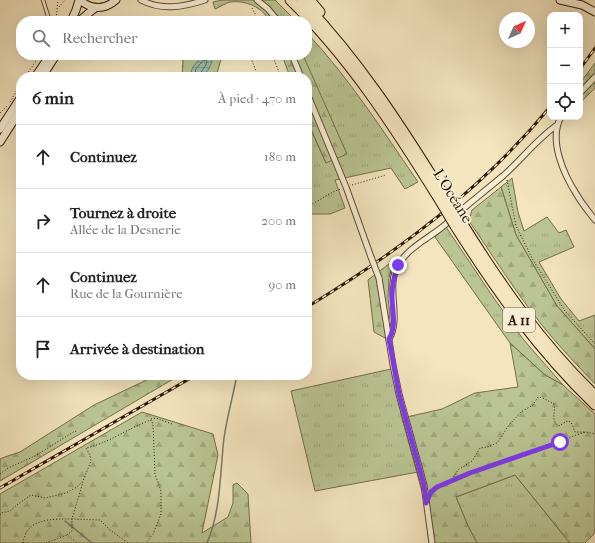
<!DOCTYPE html>
<html lang="fr">
<meta charset="utf-8">
<style>
body{margin:0;font-family:"IM FELL French Canon",serif;background:#f2f2f2;color:#222}
.controls{position:absolute;right:12px;top:12px;display:grid;overflow:hidden;border-radius:8px;box-shadow:0 4px 16px #0002}
.controls button{width:36px;height:36px;display:grid;place-items:center;padding:0;border:0;border-bottom:1px solid #e0e0e0;background:#fff;color:#222;font:20px sans-serif}
.compass{position:absolute;left:499px;top:12px;width:36px;height:36px;border-radius:50%;background:#fff;box-shadow:0 4px 16px #0002;rotate:45deg}
.stop{position:absolute;width:12px;height:12px;margin:-9px;border:3px solid #7c3aed;border-radius:50%;background:#fff}
.stop.end{background:#7c3aed;border-color:#fff;box-shadow:0 1px 4px #0008}
.list{margin:0;padding:0;list-style:none}
h2{display:flex;justify-content:space-between;align-items:center;height:52px;margin:0;padding:0 16px;font-size:17px}
h2 small{font-size:13px;font-weight:400;color:#767676}
.list li{display:grid;grid-template-columns:26px 1fr auto;gap:12px;align-items:center;box-sizing:border-box;height:64px;padding:0 16px;border-top:1px solid #e0e0e0}
.list b{display:block;font-size:15px;white-space:nowrap}
.list p{margin:0;font-size:13px;white-space:nowrap;color:#767676}
.list em{font-size:13px;font-style:normal;color:#767676}
.icon{flex:none;width:22px;height:22px;fill:none;stroke:currentColor;stroke-width:2;stroke-linecap:round;stroke-linejoin:round}
.map{position:relative;flex:none;width:595px;height:543px;overflow:hidden}
.search{position:absolute;background:#fff;box-shadow:0 4px 16px #0002;left:16px;top:16px;width:296px;height:44px;display:flex;align-items:center;gap:10px;box-sizing:border-box;padding:0 14px;border-radius:16px;color:#767676;font-size:15px}
.panel{position:absolute;background:#fff;box-shadow:0 4px 16px #0002;left:16px;top:72px;width:296px;height:308px;border-radius:16px}
.map>svg:first-child{display:block}
.grass{fill:url(#grass-tufts);stroke:#756e4a}
.forest{fill:url(#forest-firs);stroke:#756e4a}
.water{fill:url(#water-rules);stroke:#717c67}
.lines{fill:none;stroke-linecap:round;stroke-linejoin:round}
.shore{stroke:#666c56;stroke-width:1}
.stream{stroke:#717c67;stroke-width:1.5}
.lane-casing{stroke:#614a31;stroke-width:4.5}
.street-casing{stroke:#614a31;stroke-width:7}
.secondary-casing{stroke:#301702;stroke-width:9}
.highway-casing{stroke:#301702;stroke-width:11}
.path{stroke:#301702;stroke-width:1;stroke-dasharray:1 2;stroke-linecap:butt}
.lane{stroke:#f8eed5;stroke-width:2.5}
.street{stroke:#f8eed5;stroke-width:5}
.secondary{stroke:#f8eed5;stroke-width:7}
.highway{stroke:#f4e5be;stroke-width:9}
.rail-casing{stroke:#301702;stroke-width:3}
.rail{stroke:#f8eed5;stroke-width:1.5;stroke-dasharray:4.5;stroke-linecap:butt}
.street-bridge-casing{stroke:#614a31;stroke-width:7;stroke-linecap:butt}
.highway-bridge-casing{stroke:#301702;stroke-width:11;stroke-linecap:butt}
.street-bridge{stroke:#f8eed5;stroke-width:5}
.highway-bridge{stroke:#f4e5be;stroke-width:9}
.route{stroke:#7c3aed;stroke-width:5}
.labels{text-anchor:middle;dominant-baseline:central;stroke-width:4;stroke-linejoin:round;paint-order:stroke}
.shield{fill:#f8eed5;stroke:#6c5841;stroke-width:1}
.shield-label{font-size:14px;font-weight:bold;fill:#301702}
.street-label{font-size:15px;fill:#301702;stroke:#f8eed5}
</style>
<div class="map">
<svg width="595" height="543" viewBox="0 0 595 543">
<defs>
<pattern id="grass-tufts" width="24" height="20" patternUnits="userSpaceOnUse"><rect width="24" height="20" fill="#bac593"/><path d="M3 7l-1-3M5 7V3M7 7l1-3M15 17l-1-3M17 17v-4M19 17l1-3" fill="none" stroke="#a0a87d"/></pattern>
<pattern id="forest-firs" width="22" height="20" patternUnits="userSpaceOnUse"><rect width="22" height="20" fill="#bac593"/><path d="M5 1l3.5 6h-7zM16 11l3.5 6h-7z" fill="#a0a87d"/></pattern>
<pattern id="water-rules" width="6" height="5" patternUnits="userSpaceOnUse"><rect width="6" height="5" fill="#9dc0ab"/><path d="M0 2.5h6" fill="none" stroke="#88a492"/></pattern>
</defs>
<rect width="100%" height="100%" fill="#f4e5be"/>
<filter id="stains"><feTurbulence type="fractalNoise" baseFrequency=".005" numOctaves="4"/><feColorMatrix values="0 0 0 0 .2 0 0 0 0 .09 0 0 0 0 .02 0 0 0 .5 -.17"/></filter>
<radialGradient id="worn" r=".72"><stop offset=".6" stop-color="#630" stop-opacity="0"/><stop offset="1" stop-color="#630" stop-opacity=".3"/></radialGradient>
<!-- grass -->
<g class="grass">
<path d="M222,0H275L296,21H269C263,7 245,0 230,2C226,3 220,7 215,9L213,2Z"/>
<path d="M307,33C349,78 383,131 418,182L405,189L391,168L335,180L345,208L330,214H307V135L312,132L326,163L303,55H307Z"/>
<path d="M512,178L518,212L524,231L547,217L559,233L566,230L574,247L539,262L561,299L579,321L595,315V349L557,306L516,235L501,187Z"/>
<path d="M446,227L491,294L523,339L563,385L545,375L510,343L435,237Z"/>
<path d="M391,369L402,418L418,472L315,491L291,391Z"/>
<path d="M515,475L570,543H477L468,526L456,497Z"/>
</g>
<!-- forest -->
<g class="forest">
<path d="M189,55H222V56L217,73L213,77H182L183,60Z"/>
<path d="M282,55H303L347,154L326,163L307,120V77H290Z"/>
<path d="M595,63V88L580,103V83Z"/>
<path d="M501,187L516,235L557,306L595,349V384C576,364 558,345 541,324C515,291 493,256 469,221L472,210Z"/>
<path d="M394,260L389,278L388,298L390,315L385,338L374,332L368,280Z"/>
<path d="M510,343L545,375L563,385L595,414V528L594,534L585,543H570L515,475L456,497L468,526L477,543H429L424,499L402,418L442,409L475,393L518,387Z"/>
<path d="M157,375H180L0,481V459L5,457L20,452L94,405Z"/>
<path d="M142,412L213,434L218,455L202,533L228,517L233,503V485L237,483L248,494L251,543H0V494Z"/>
</g>
<!-- water -->
<path class="water" d="M203,55H214C210,67 208,77 193,77L190,74L193,67Z"/>
<g class="lines">
<!-- shore -->
<path class="shore" d="M204,60L207,61L206,65L199,75H196L195,73L196,69Z"/>
<!-- stream -->
<g class="stream">
<path d="M65,521L92,543"/>
<path d="M207,543C221,511 220,472 224,438C227,417 233,396 237,375"/>
</g>
<defs>
<path id="lane" d="M43,0L49,19"/>
<g id="street">
<path d="M141,0C162,11 183,7 205,0"/>
<path d="M257,0L268,9L278,21"/>
<path d="M292,55L301,77"/>
<path d="M307,93L346,187L371,257"/>
<path d="M580,93L595,77"/>
<path d="M561,117C548,140 564,175 577,195C582,204 589,212 595,220"/>
<path d="M379,278L393,365L399,394L424,485L432,543"/>
<path d="M389,339C402,317 385,288 398,265C407,249 427,239 441,228C449,222 456,214 464,208C477,197 491,186 504,175C522,159 537,139 557,125"/>
</g>
<g id="secondary">
<path d="M80,0C91,10 105,10 116,0"/>
<path d="M560,0L582,5L595,12"/>
<path d="M71,21L76,10L79,0"/>
<path d="M79,21L95,8"/>
<path d="M35,77L50,55"/>
<path d="M42,77L56,55"/>
<path d="M0,129L21,97"/>
<path d="M0,142L21,109"/>
</g>
<g id="highway">
<path d="M290,0C349,57 394,127 437,196"/>
<path d="M301,0C357,58 400,124 442,192"/>
<path d="M310,0L320,12"/>
<path d="M461,221C500,284 542,344 595,395"/>
<path d="M455,226C497,292 538,350 595,405"/>
</g>
</defs>
<!-- lane casing -->
<use href="#lane" class="lane-casing"/>
<!-- street casing -->
<use href="#street" class="street-casing"/>
<!-- secondary casing -->
<use href="#secondary" class="secondary-casing"/>
<!-- highway casing -->
<use href="#highway" class="highway-casing"/>
<!-- path -->
<g class="path">
<path d="M59,7L65,0"/>
<path d="M252,8L259,21"/>
<path d="M56,21L58,0"/>
<path d="M250,55L258,77"/>
<path d="M272,55L281,77"/>
<path d="M25,77L40,55"/>
<path d="M10,102L21,83"/>
<path d="M0,113L7,106"/>
<path d="M507,180L516,226L533,260L565,311L595,344"/>
<path d="M352,185L386,175"/>
<path d="M307,206C319,202 329,192 341,189"/>
<path d="M151,419L156,418L172,424"/>
<path d="M0,474L8,468L35,456L75,431L77,432"/>
<path d="M450,482L458,470L472,461L480,448L488,447L497,443L509,425L521,412L533,405L538,397L543,398L554,404C556,413 550,420 559,426L567,421L571,422L575,432H586"/>
<path d="M431,493L437,487L469,473L579,434L586,432L595,434"/>
<path d="M0,515L1,513L10,511L18,504L31,495L45,498L66,493L77,487L83,481L91,461L90,455L86,448C109,443 128,428 151,420L153,424L155,474L161,491V514L153,534L146,543"/>
<path d="M67,535L72,531V519L100,520L110,530L128,543"/>
<path d="M23,543C26,518 52,519 72,519L83,482"/>
<path d="M46,543L67,535L78,543"/>
</g>
<!-- lane -->
<use href="#lane" class="lane"/>
<!-- street -->
<use href="#street" class="street"/>
<!-- secondary -->
<use href="#secondary" class="secondary"/>
<!-- highway -->
<use href="#highway" class="highway"/>
<defs>
<g id="rail">
<path d="M580,69L595,48"/>
<path d="M307,307C398,252 482,189 550,107"/>
<path d="M0,488L196,375"/>
</g>
</defs>
<!-- rail casing -->
<use href="#rail" class="rail-casing"/>
<!-- rail -->
<use href="#rail" class="rail"/>
<defs>
<path id="street-bridge" d="M371,257L379,278"/>
<g id="highway-bridge">
<path d="M442,192L461,221"/>
<path d="M437,196L455,226"/>
</g>
</defs>
<!-- street-bridge casing -->
<use href="#street-bridge" class="street-bridge-casing"/>
<!-- highway-bridge casing -->
<use href="#highway-bridge" class="highway-bridge-casing"/>
<!-- street-bridge -->
<use href="#street-bridge" class="street-bridge"/>
<!-- highway-bridge -->
<use href="#highway-bridge" class="highway-bridge"/>
</g>
<g class="lines">
<!-- route -->
<path class="route" d="M398,265C394,276 392,285 392,296C392,311 397,325 389,339L399,394L424,485L426,503L431,492L437,487L470,473L560,442"/>
</g>
<g class="labels">
<!-- shield labels -->
<rect class="shield" x="503" y="308" width="32" height="24" rx="3"/>
<g class="shield-label">
<text x="519" y="320">A 11</text>
</g>
<!-- street labels -->
<g class="street-label">
<text transform="translate(453 196) rotate(58)">L’Océane</text>
</g>
</g>
<rect width="100%" height="100%" filter="url(#stains)"/>
<rect width="100%" height="100%" fill="url(#worn)"/>
</svg>
<div class="controls">
<button>+</button>
<button>−</button>
<button><svg class="icon" aria-label="locate" viewBox="0 0 24 24"><circle cx="12" cy="12" r="6"/><path d="M12 2v4M12 18v4M2 12h4M18 12h4"/></svg></button>
</div>
<svg class="compass" viewBox="-18 -18 36 36"><path d="M0-13l5 13h-10z" fill="#e53935"/><path d="M0 13l5-13h-10z" fill="#767676"/></svg>
<div class="stop" style="left:560px;top:442px"></div>
<div class="stop end" style="left:398px;top:265px"></div>
<div class="search"><svg class="icon" aria-label="search" viewBox="0 0 24 24"><circle cx="10" cy="10" r="6"/><path d="M15 15l6 6"/></svg>Rechercher</div>
<section class="panel">
<h2>6 min<small>À pied · 470 m</small></h2>
<ul class="list">
<li><svg class="icon" aria-label="ahead" viewBox="0 0 24 24"><path d="M12 20V5M6 11l6-6 6 6"/></svg><div><b>Continuez</b></div><em>180 m</em></li>
<li><svg class="icon" aria-label="right" viewBox="0 0 24 24"><path d="M7 20v-9h11M14 6l5 5-5 5"/></svg><div><b>Tournez à droite</b><p>Allée de la Desnerie</p></div><em>200 m</em></li>
<li><svg class="icon" aria-label="ahead" viewBox="0 0 24 24"><path d="M12 20V5M6 11l6-6 6 6"/></svg><div><b>Continuez</b><p>Rue de la Gournière</p></div><em>90 m</em></li>
<li><svg class="icon" aria-label="arrive" viewBox="0 0 24 24"><path d="M6 21V4h12l-3 4 3 4H6"/></svg><div><b>Arrivée à destination</b></div></li>
</ul>
</section>
</div>
